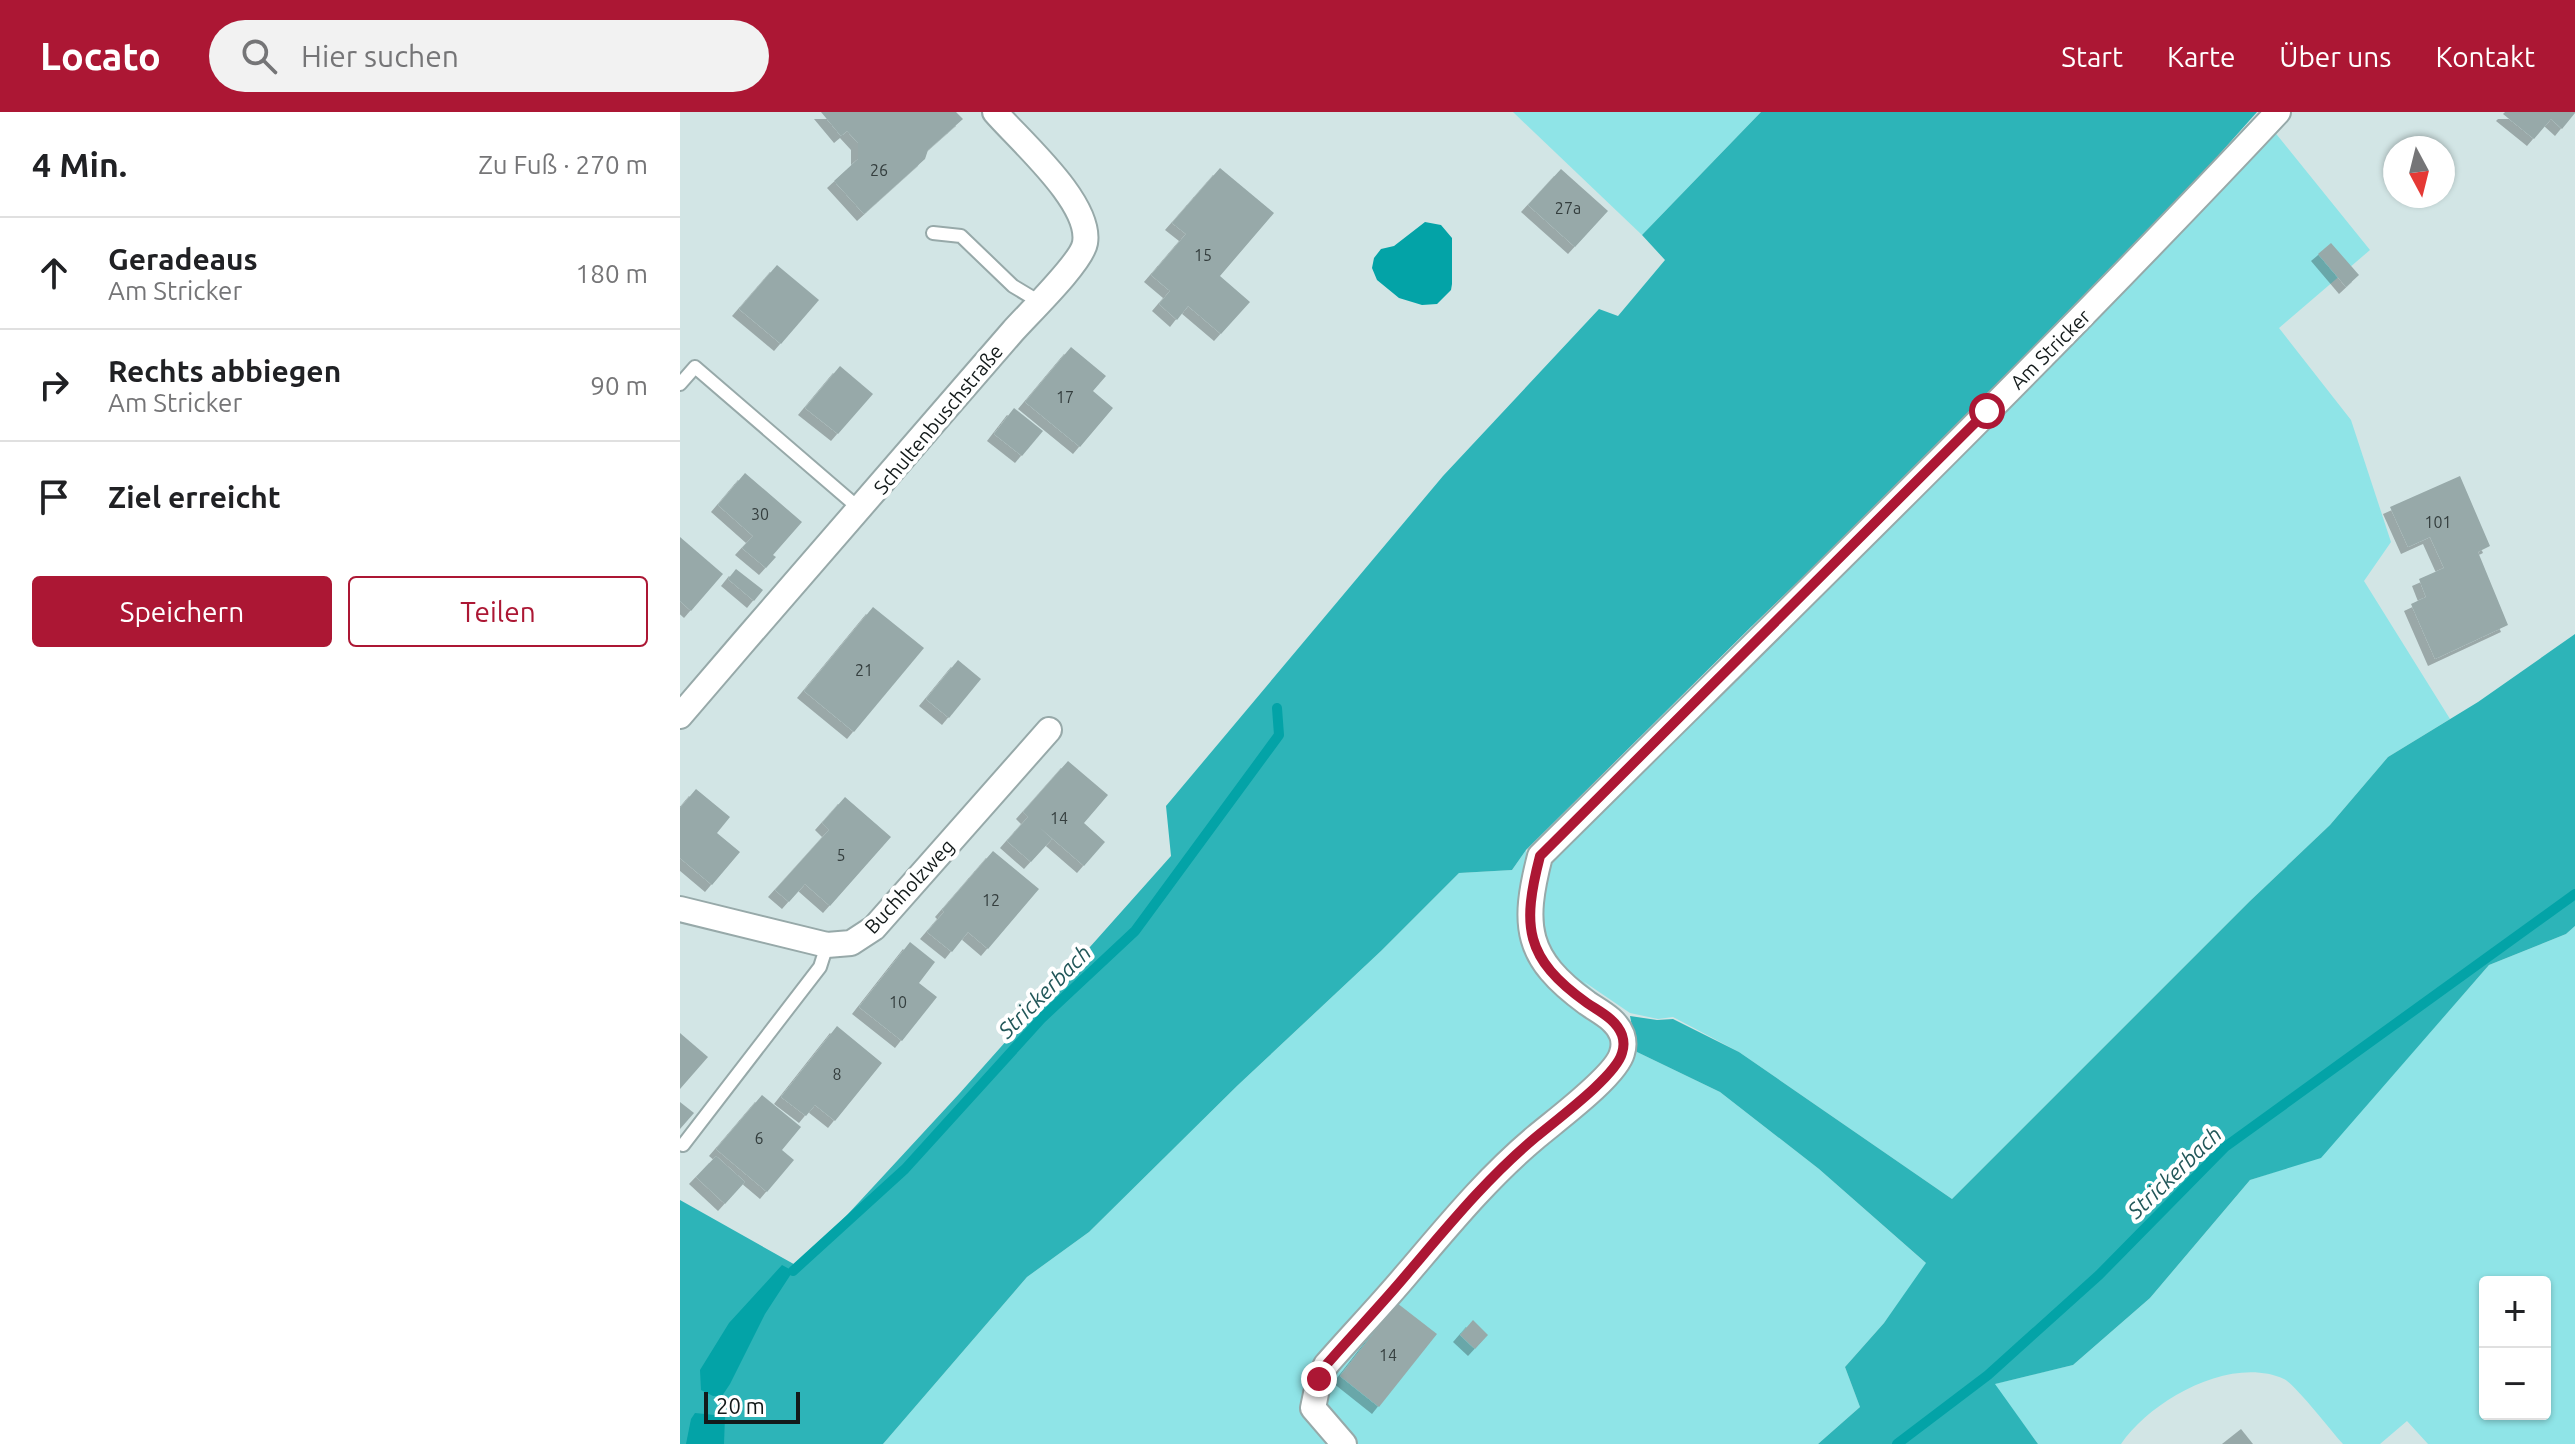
<!DOCTYPE html>
<html lang="de">
<meta charset="utf-8">
<style>
body{margin:0;font-family:Ubuntu,sans-serif;background:#f2f2f2;color:#202124}
.controls{position:absolute;right:24px;bottom:24px;display:grid;overflow:hidden;border-radius:8px;box-shadow:0 2px 6px #0004}
.controls button{width:72px;height:72px;display:grid;place-items:center;padding:0;border:0;border-bottom:2px solid #e0e0e0;background:#fff;color:#202124;font:40px sans-serif}
.compass{position:absolute;left:1703px;top:24px;width:72px;height:72px;border-radius:50%;background:#fff;box-shadow:0 2px 6px #0004;rotate:173deg}
.scale{position:absolute;left:24px;bottom:20px;width:96px;box-sizing:border-box;padding-left:8px;border:4px solid #131a1a;border-top:0;font-size:22px;line-height:28px;white-space:nowrap;color:#131a1a;-webkit-text-stroke:6px #fff;paint-order:stroke}
.stop{position:absolute;width:24px;height:24px;margin:-18px;border:6px solid #ac1734;border-radius:50%;background:#fff}
.stop.end{background:#ac1734;border-color:#fff;box-shadow:0 2px 8px #0008}
.list{margin:0;padding:0;list-style:none}
h2{display:flex;justify-content:space-between;align-items:center;height:104px;margin:0;padding:0 32px;font-size:34px}
h2 small{font-size:26px;font-weight:400;color:#757577}
.list li{display:grid;grid-template-columns:52px 1fr auto;gap:24px;align-items:center;box-sizing:border-box;height:112px;padding:0 32px;border-top:2px solid #e0e0e0}
.list b{display:block;font-size:30px;white-space:nowrap}
.list p{margin:0;font-size:26px;white-space:nowrap;color:#757577}
.list em{font-size:26px;font-style:normal;color:#757577}
.actions{display:flex;gap:16px;padding:24px 32px}
.actions a{flex:1;padding:18px 0;border:2px solid #ac1734;border-radius:8px;text-align:center;font-size:28px;color:#ac1734}
.actions .main{background:#ac1734;color:#fff}
.icon{flex:none;width:44px;height:44px;fill:none;stroke:currentColor;stroke-width:2;stroke-linecap:round;stroke-linejoin:round}
.map{position:relative;flex:none;width:1895px;height:1332px;overflow:hidden}
header{display:flex;align-items:center;gap:48px;box-sizing:border-box;height:112px;padding:0 40px;background:#ac1734;color:#fff}
header strong{font-size:38px}
nav{display:flex;gap:44px;margin-inline-start:auto;font-size:28px}
.search{width:560px;height:72px;background:#f2f2f2;display:flex;align-items:center;gap:20px;box-sizing:border-box;padding:0 28px;border-radius:44px;color:#757577;font-size:30px}
main{display:flex}
aside{flex:1;background:#fff}
.map>svg:first-child{display:block}
.green{fill:#8fe4e7;fill-rule:evenodd}
.forest{fill:#2db4b8}
.water{fill:#03a3a7}
.lines{fill:none;stroke-linecap:round;stroke-linejoin:round}
.stream{stroke:#03a3a7;stroke-width:10}
.building{fill:#97a9a9;filter:url(#shadow)}
.service-casing{stroke:#97a9a9;stroke-width:16}
.minor-casing{stroke:#97a9a9;stroke-width:28}
.service{stroke:#fff;stroke-width:12}
.minor{stroke:#fff;stroke-width:24}
.route{stroke:#ac1734;stroke-width:10}
.labels{text-anchor:middle;dominant-baseline:central;stroke-width:8;stroke-linejoin:round;paint-order:stroke}
.number-label{font-size:16px;fill:#343e3e}
.street-label{font-size:20px;fill:#131a1a;stroke:#fff}
.water-label{font-size:22px;font-style:italic;fill:#225759;stroke:#fff}
</style>
<header>
<strong>Locato</strong>
<div class="search"><svg class="icon" aria-label="search" viewBox="0 0 24 24"><circle cx="10" cy="10" r="6"/><path d="M15 15l6 6"/></svg>Hier suchen</div>
<nav><a>Start</a><a>Karte</a><a>Über uns</a><a>Kontakt</a></nav>
</header>
<main>
<aside>
<h2>4 Min.<small>Zu Fuß · 270 m</small></h2>
<ul class="list">
<li><svg class="icon" aria-label="ahead" viewBox="0 0 24 24"><path d="M12 20V5M6 11l6-6 6 6"/></svg><div><b>Geradeaus</b><p>Am Stricker</p></div><em>180 m</em></li>
<li><svg class="icon" aria-label="right" viewBox="0 0 24 24"><path d="M7 20v-9h11M14 6l5 5-5 5"/></svg><div><b>Rechts abbiegen</b><p>Am Stricker</p></div><em>90 m</em></li>
<li><svg class="icon" aria-label="arrive" viewBox="0 0 24 24"><path d="M6 21V4h12l-3 4 3 4H6"/></svg><div><b>Ziel erreicht</b></div></li>
</ul>
<div class="actions"><a class="main">Speichern</a><a>Teilen</a></div>
</aside>
<div class="map">
<svg width="1895" height="1332" viewBox="0 0 1895 1332">
<defs>
<filter id="shadow"><feDropShadow dx="-7" dy="7" stdDeviation="0" flood-color="#0004"/></filter>
</defs>
<rect width="100%" height="100%" fill="#d2e5e5"/>
<!-- green -->
<g class="green">
<path d="M833,0H1081L962,123Z"/>
<path d="M1593,18L1690,138L1599,216L1671,308L1711,430L1684,469L1770,607L1708,645L1650,713L1570,789L1272,1087L1059,940L993,905L978,907L950,901L903,869L943,904L957,940L1040,980L1139,1057L1247,1152L1204,1211L1165,1255L1180,1295L1138,1332H203L347,1165L409,1120L558,973L701,839L779,761L832,758L846,738L856,795L867,751Z"/>
<path d="M1895,814V1332H1748L1727,1309L1700,1332H1663C1652,1320 1615,1272 1604,1267C1551,1243 1471,1288 1441,1332H1358L1314,1272L1393,1253L1470,1186L1570,1068L1641,1045L1809,853L1886,822ZM1805,1170H1865V1302H1805Z"/>
</g>
<!-- forest -->
<g class="forest">
<path d="M1081,0H1577L1472,118L1311,284L1072,514L846,738L832,758L779,761L701,839L558,973L409,1120L347,1165L203,1332H0V1088L119,1155L279,982L491,744L486,694L763,364L919,197L938,204L985,148L962,123Z"/>
<path d="M1895,522V814L1886,822L1809,853L1641,1046L1570,1068L1470,1186L1393,1253L1315,1272L1358,1332H1138L1180,1295L1165,1255L1204,1211L1246,1151L1139,1057L1040,980L957,940L950,904L977,908L993,907L1059,940L1272,1087L1570,789L1650,713L1708,645L1798,590Z"/>
</g>
<!-- water -->
<g class="water">
<path d="M745,110L761,113L772,126V172L771,178L757,192L742,193L719,186L697,168L692,156L694,146L701,137L714,134Z"/>
<path d="M102,1153L113,1159L85,1202L50,1272L42,1284H33L21,1278L20,1258L49,1211Z"/>
<path d="M15,1301L45,1304L44,1332H6L11,1307Z"/>
</g>
<g class="lines">
<!-- stream -->
<g class="stream">
<path d="M113,1159L225,1057L362,906L455,819L599,623L597,596"/>
<path d="M1217,1332L1308,1263L1419,1163L1545,1035L1895,782"/>
</g>
</g>
<!-- building -->
<g class="building">
<path d="M141,0H276L283,7L248,38L245,47L184,102L154,69L178,47V31L167,19L161,24Z"/>
<path d="M1825,0H1895V1L1882,17L1871,7L1854,27L1823,2Z"/>
<path d="M540,56L594,101L540,164L570,190L541,222L508,194L497,208L479,192L490,179L471,163L506,122L492,111Z"/>
<path d="M881,57L928,99L895,135L848,93Z"/>
<path d="M1651,131L1679,163L1666,175L1638,142Z"/>
<path d="M97,153L139,188L101,232L59,197Z"/>
<path d="M391,235L426,264L413,279L433,296L400,335L345,290Z"/>
<path d="M160,254L193,282L158,322L125,296Z"/>
<path d="M334,296L363,319L342,344L314,322Z"/>
<path d="M65,361L122,410L93,443L96,445L86,456L62,436L73,424L38,393Z"/>
<path d="M1780,364L1810,434L1798,440L1828,513L1755,547L1731,492L1746,485L1739,467L1764,456L1750,425L1728,435L1710,395Z"/>
<path d="M0,425L43,462L11,499L0,489Z"/>
<path d="M56,457L83,478L74,489L48,467Z"/>
<path d="M193,495L244,536L174,620L124,579Z"/>
<path d="M278,548L301,567L269,606L246,587Z"/>
<path d="M388,649L428,683L404,711L425,730L404,754L359,715L372,727L351,750L327,729L348,705L343,700Z"/>
<path d="M16,677L50,705L37,721L60,740L32,773L0,746V696Z"/>
<path d="M165,685L211,725L150,794L125,772L109,790L95,778L149,718L142,711Z"/>
<path d="M313,739L359,777L308,837L288,820L272,840L247,820L264,800L262,798Z"/>
<path d="M230,830L255,850L239,871L257,885L222,929L179,895Z"/>
<path d="M157,914L202,951L155,1009L135,993L126,1004L101,985Z"/>
<path d="M0,921L28,945L0,977Z"/>
<path d="M82,983L121,1015L102,1038L114,1048L87,1080L36,1037Z"/>
<path d="M0,990L14,1001L0,1017Z"/>
<path d="M36,1044L65,1070L45,1092L16,1065Z"/>
<path d="M717,1191L757,1222L699,1295L660,1264Z"/>
<path d="M793,1208L808,1223L795,1237L780,1223Z"/>
<path d="M1561,1317L1573,1332H1542Z"/>
</g>
<g class="lines">
<defs>
<g id="service">
<path d="M253,121L281,124L333,174L358,189"/>
<path d="M0,272L15,255L181,398"/>
<path d="M3,1033L140,855L147,833"/>
</g>
<g id="minor">
<path d="M0,604C110,475 222,348 333,219C348,202 402,150 405,131C412,91 340,29 315,0"/>
<path d="M0,797L147,833L171,831L194,816L369,618"/>
<path d="M664,1332L633,1296L639,1267L646,1253C673,1222 701,1193 727,1162C768,1114 807,1066 856,1025C876,1008 936,964 942,941C944,935 944,929 942,923C936,907 920,900 907,891C845,846 842,814 860,744C1108,498 1359,255 1598,0"/>
</g>
</defs>
<!-- service casing -->
<use href="#service" class="service-casing"/>
<!-- minor casing -->
<use href="#minor" class="minor-casing"/>
<!-- service -->
<use href="#service" class="service"/>
<!-- minor -->
<use href="#minor" class="minor"/>
</g>
<g class="lines">
<!-- route -->
<path class="route" d="M639,1267L646,1253C673,1222 701,1193 727,1162C768,1114 807,1066 856,1025C876,1008 936,964 942,941C944,935 944,929 942,923C936,907 920,900 907,891C844,846 842,814 860,744L1307,299"/>
</g>
<g class="labels">
<!-- number labels -->
<g class="number-label">
<text x="199" y="58">26</text>
<text x="888" y="96">27a</text>
<text x="523" y="143">15</text>
<text x="385" y="285">17</text>
<text x="80" y="402">30</text>
<text x="1758" y="410">101</text>
<text x="184" y="558">21</text>
<text x="379" y="706">14</text>
<text x="161" y="743">5</text>
<text x="311" y="788">12</text>
<text x="218" y="890">10</text>
<text x="157" y="962">8</text>
<text x="79" y="1026">6</text>
<text x="708" y="1243">14</text>
</g>
<!-- street labels -->
<g class="street-label">
<text transform="translate(1370 237) rotate(-45)">Am Stricker</text>
<text transform="translate(258 307) rotate(-50)">Schultenbuschstraße</text>
<text transform="translate(229 774) rotate(-47)">Buchholzweg</text>
</g>
<!-- water labels -->
<g class="water-label">
<text transform="translate(364 879) rotate(-45)">Strickerbach</text>
<text transform="translate(1494 1060) rotate(-44)">Strickerbach</text>
</g>
</g>
</svg>
<div class="controls">
<button>+</button>
<button>−</button>
</div>
<svg class="compass" viewBox="-18 -18 36 36"><path d="M0-13l5 13h-10z" fill="#e53935"/><path d="M0 13l5-13h-10z" fill="#757577"/></svg>
<div class="scale">20 m</div>
<div class="stop" style="left:1307px;top:299px"></div>
<div class="stop end" style="left:639px;top:1267px"></div>
</div>
</main>
